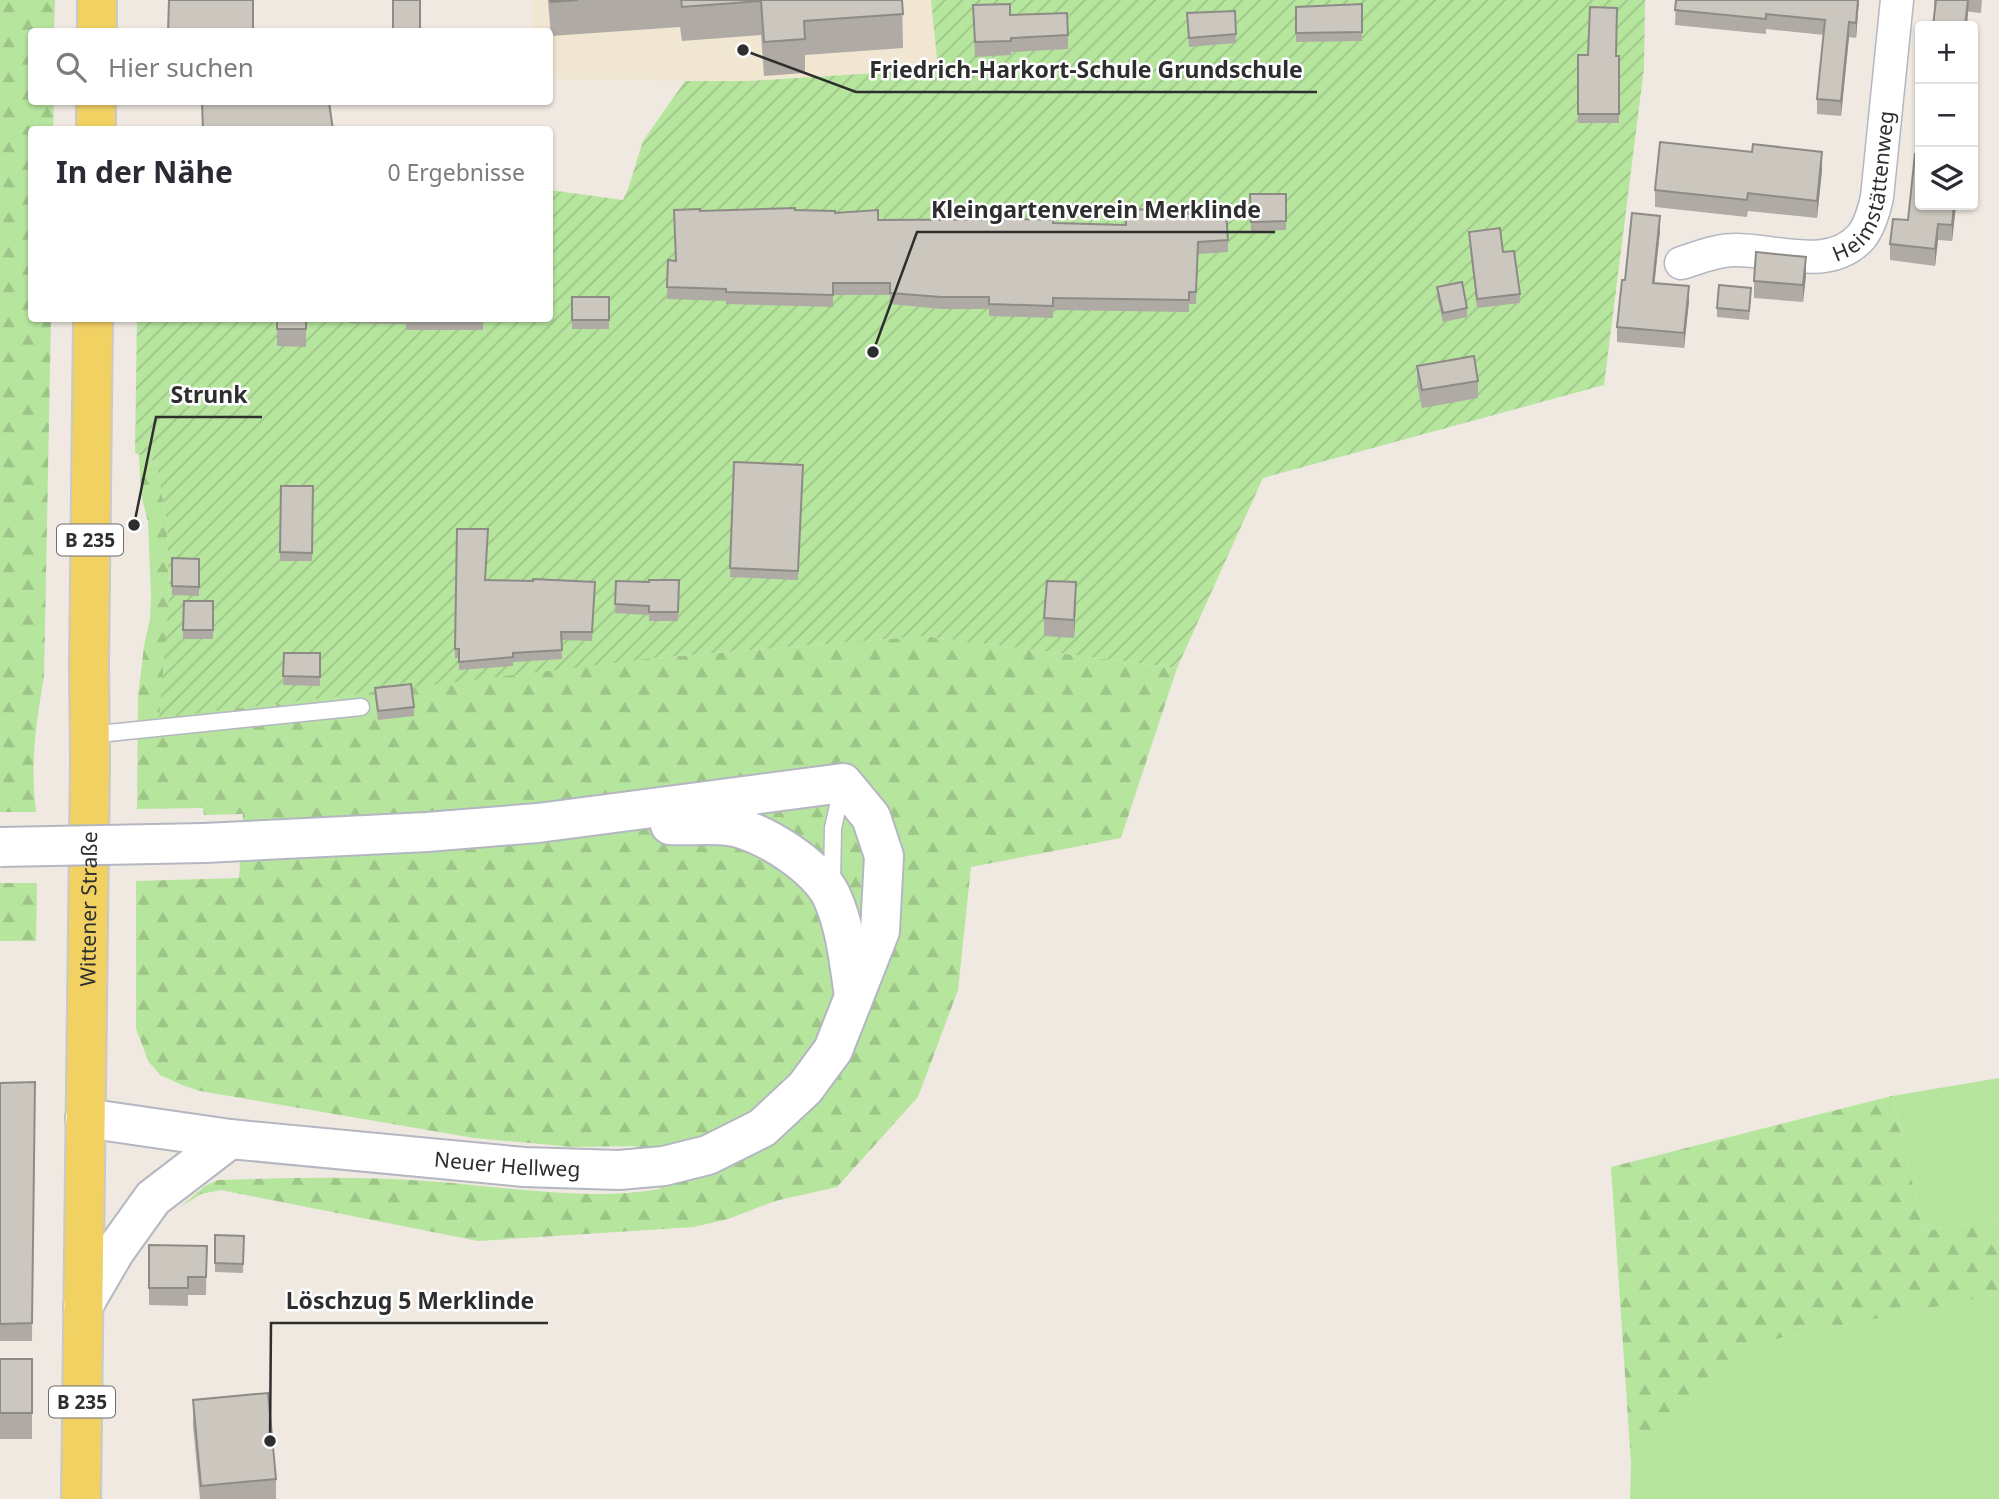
<!DOCTYPE html>
<html lang="de">
<meta charset="utf-8">
<style>
body{margin:0;font-family:"Noto Sans",sans-serif;background:#f7f7f7;color:#2b2b33}
.controls{position:absolute;right:21px;top:21px;display:grid;overflow:hidden;border-radius:7px;box-shadow:0 2px 5px #0004}
.controls button{width:63px;height:63px;display:grid;place-items:center;padding:0;border:0;border-bottom:2px solid #e1e1e2;background:#fff;color:#2b2b33;font:35px sans-serif}
.list{margin:0;padding:0;list-style:none}
h2{display:flex;justify-content:space-between;align-items:center;height:91px;margin:0;padding:0 28px;font-size:30px}
h2 small{font-size:23px;font-weight:400;color:#7c7c81}
.icon{flex:none;width:38px;height:38px;fill:none;stroke:currentColor;stroke-width:2;stroke-linecap:round;stroke-linejoin:round}
.map{position:relative;flex:none;width:1999px;height:1499px;overflow:hidden}
.search{position:absolute;background:#fff;box-shadow:0 2px 5px #0004;left:28px;top:28px;width:525px;height:77px;display:flex;align-items:center;gap:18px;box-sizing:border-box;padding:0 24px;border-radius:7px;color:#7c7c81;font-size:26px}
.panel{position:absolute;background:#fff;box-shadow:0 2px 5px #0004;left:28px;top:126px;width:525px;height:196px;border-radius:7px}
.map>svg:first-child{display:block}
.education{fill:#f0e6d1}
.grass{fill:#b6e59e}
.forest{fill:url(#forest-firs)}
.garden{fill:url(#garden-furrows)}
.lines{fill:none;stroke-linecap:round;stroke-linejoin:round}
.lane-casing{stroke:#b4b7c1;stroke-width:19}
.street-casing{stroke:#b4b7c1;stroke-width:35}
.secondary-casing{stroke:#b4b7c1;stroke-width:42}
.primary-casing{stroke:#c9c9c9;stroke-width:42}
.lane{stroke:#fff;stroke-width:16}
.street{stroke:#fff;stroke-width:32}
.secondary{stroke:#fff;stroke-width:38}
.primary{stroke:#f2d163;stroke-width:38}
.secondary-bridge-casing{stroke:#b4b7c1;stroke-width:42;stroke-linecap:butt}
.secondary-bridge{stroke:#fff;stroke-width:38}
.wall{fill:#afaba4}
.shaded-wall{fill:#8e8b86}
.building{fill:#cbc7bf;stroke:#8e8b86;stroke-width:2}
.labels{text-anchor:middle;dominant-baseline:central;stroke-width:5;stroke-linejoin:round;paint-order:stroke}
.shield{fill:#fff;stroke:#6d6d6d;stroke-width:2}
.shield-label{font-size:19px;font-weight:bold;fill:#2e2e2e}
.street-label{font-size:21px;fill:#2e2e2e;stroke:#fff}
.leader{fill:none;stroke:#2e2e2e;stroke-width:2.5}
.callout-dot{fill:#2e2e2e;stroke:#fff;stroke-width:2.5}
.callout-label{font-size:23px;text-anchor:middle;font-weight:bold;fill:#2e2e2e;stroke:#fff;stroke-width:5;stroke-linejoin:round;paint-order:stroke}
</style>
<div class="map">
<svg width="1999" height="1499" viewBox="0 0 1999 1499">
<defs>
<pattern id="forest-firs" width="22" height="20" patternUnits="userSpaceOnUse" patternTransform="scale(1.75)"><rect width="22" height="20" fill="#b6e59e"/><path d="M5 1l3.5 6h-7zM16 11l3.5 6h-7z" fill="#9dc588"/></pattern>
<pattern id="garden-furrows" width="10" height="10" patternUnits="userSpaceOnUse" patternTransform="scale(1.75)"><rect width="10" height="10" fill="#b6e59e"/><path d="M-1 1l2-2M0 10L10 0M9 11l2-2" fill="none" stroke="#9dc588"/></pattern>
</defs>
<rect width="100%" height="100%" fill="#efe9e1"/>
<!-- education -->
<path class="education" d="M532,0H931L938,69L750,81L550,79V32L532,31Z"/>
<!-- grass -->
<g class="grass">
<path d="M1999,1078V1220L1924,1231L1892,1096Z"/>
<path d="M1999,1294V1499H1630L1631,1463L1770,1340Z"/>
</g>
<!-- forest -->
<g class="forest">
<path d="M0,0H55L54,31L32,32V102H54L53,129L32,130V318L51,319L44,677C36,722 30,765 36,812H0Z"/>
<path d="M139,455L156,462L167,521L169,600L654,658L924,636L1177,668L1121,838L971,867L958,990L918,1097L837,1187L775,1201L728,1219L694,1227L478,1241L221,1190L201,1194L180,1207L205,1186L218,1180C287,1178 357,1176 426,1181C501,1186 587,1202 660,1189L636,1146L573,1147L474,1138L200,1091L182,1085L160,1075L148,1061L136,1028V881L239,878L243,814L204,815L203,808L137,809L138,697L144,646L150,619L151,596L148,521L141,495Z"/>
<path d="M0,883H37L36,941H0Z"/>
<path d="M1892,1096L1924,1231L1999,1220V1294L1771,1340L1631,1463L1611,1167Z"/>
</g>
<!-- garden -->
<path class="garden" d="M931,0H1645L1644,68L1604,385L1263,478L1177,668L924,636L654,658L159,718L169,600L167,521L156,462L135,453L137,319L550,318V190L623,200L629,186L643,141L685,81H750L938,69Z"/>
<g class="lines">
<defs>
<g id="lane">
<path d="M89,735L361,707"/>
<path d="M832,884L833,828L842,788"/>
</g>
<g id="street">
<path id="s1" d="M1681,263C1698,258 1717,250 1734,250C1774,249 1829,273 1861,237C1870,226 1874,211 1877,197L1897,0"/>
</g>
<g id="secondary">
<path d="M670,825C689,826 710,824 729,826C761,830 819,867 832,897C846,928 849,963 854,996"/>
<path id="s2" d="M85,1118L230,1139L524,1167L619,1170L664,1166L708,1155L762,1128L805,1088L833,1050L880,931L884,856L871,817L843,783L538,823L427,832L204,843"/>
<path d="M83,1306L115,1251L153,1198L230,1139"/>
</g>
<g id="primary">
<path d="M97,32V0"/>
<path d="M96,130V102"/>
<path id="s3" d="M81,1499L90,761L89,664L93,318"/>
</g>
</defs>
<!-- lane casing -->
<use href="#lane" class="lane-casing"/>
<!-- street casing -->
<use href="#street" class="street-casing"/>
<!-- secondary casing -->
<use href="#secondary" class="secondary-casing"/>
<!-- primary casing -->
<use href="#primary" class="primary-casing"/>
<!-- lane -->
<use href="#lane" class="lane"/>
<!-- street -->
<use href="#street" class="street"/>
<!-- secondary -->
<use href="#secondary" class="secondary"/>
<!-- primary -->
<use href="#primary" class="primary"/>
<defs>
<path id="secondary-bridge" d="M0,847L204,843"/>
</defs>
<!-- secondary-bridge casing -->
<use href="#secondary-bridge" class="secondary-bridge-casing"/>
<!-- secondary-bridge -->
<use href="#secondary-bridge" class="secondary-bridge"/>
</g>
<!-- wall -->
<g class="wall">
<path d="M548,0H902L903,48L805,55V73L764,76L761,35L682,41L680,27L551,36Z"/>
<path d="M1676,0H1859L1856,38L1849,37L1841,116L1817,114V99L1824,35L1766,29V34L1675,25Z"/>
<path d="M1934,0H1982L1981,13L1934,8Z"/>
<path d="M1362,4V41L1296,42V7Z"/>
<path d="M973,5L1010,15L1068,35V49L1011,52V55L975,57Z"/>
<path d="M1235,11L1236,43L1189,47L1187,13Z"/>
<path d="M1578,55L1619,56V123H1578Z"/>
<path d="M1920,86V124H1918V108Z"/>
<path d="M1919,154L1956,205L1952,241L1938,240L1935,266L1890,260V244L1908,220Z"/>
<path d="M1822,170L1817,218L1748,211L1747,217L1655,207V190Z"/>
<path d="M1250,194H1286V230L1251,231Z"/>
<path d="M674,210L700,211L795,210L878,220L1126,225L1152,215L1228,240V252L1198,254L1196,304H1189V312L1053,310V318L989,316V309H941L890,304V295H833V307L726,304V301L667,299L668,260L676,261Z"/>
<path d="M1660,231L1654,283L1689,301L1684,348L1617,342V327L1625,280Z"/>
<path d="M1469,232L1503,252L1520,294V303L1477,308L1469,241Z"/>
<path d="M1806,275L1803,302L1754,298V281Z"/>
<path d="M1437,287L1467,308V317L1443,322L1437,296Z"/>
<rect x="572" y="297" width="37" height="32"/>
<path d="M1751,297L1749,320L1717,317V308Z"/>
<path d="M277,318H306V347L277,346Z"/>
<path d="M349,318H514V321L483,320V330H406V324L349,323Z"/>
<path d="M1417,366L1478,381V398L1422,408L1417,383Z"/>
<path d="M734,462L803,465L798,580L730,577Z"/>
<path d="M313,486L312,561H280V552Z"/>
<path d="M488,538L485,580L595,582L592,641L561,640L562,659L513,662V666L459,670V658H455V649Z"/>
<path d="M172,558L199,559V596L172,595Z"/>
<path d="M679,580L678,621H649V615L615,613L616,581L649,582Z"/>
<path d="M1076,600L1074,638L1044,636V618Z"/>
<path d="M213,601V639H183V630Z"/>
<path d="M284,653H320V686L283,685Z"/>
<path d="M375,688L414,707V716L378,720L375,697Z"/>
<path d="M35,1082L32,1341H0V1083Z"/>
<path d="M215,1235L244,1236L243,1273L215,1272Z"/>
<path d="M149,1245L207,1246L206,1295H188V1306L149,1305Z"/>
<rect x="0" y="1359" width="32" height="80"/>
<path d="M193,1400L276,1479V1499H200L193,1426Z"/>
</g>
<!-- shaded-wall -->
<g class="shaded-wall">
<path d="M1858,0H1859L1856,38V23Z"/>
<path d="M1969,0L1967,26H1965Z"/>
<path d="M1849,22V37L1841,116V101Z"/>
<path d="M1822,152V170L1817,218V201Z"/>
<path d="M1954,205H1956L1952,241V225Z"/>
<path d="M1660,216V231L1653,297V283Z"/>
<path d="M1938,224V240L1935,266V249Z"/>
<path d="M1806,257V275L1803,302V285Z"/>
<path d="M1689,286V301L1684,348V333Z"/>
<path d="M1076,582V600L1074,638V620Z"/>
</g>
<!-- building -->
<g class="building">
<path d="M169,0H253V32H168Z"/>
<rect x="393" y="0" width="27" height="32"/>
<path d="M550,0H578L551,2Z"/>
<path d="M681,0H902L903,14L804,21L805,39L764,42L761,1L682,7Z"/>
<path d="M1676,0H1858L1856,23L1849,22L1841,101L1817,99L1825,20L1766,14V19L1675,10Z"/>
<path d="M1936,0H1968L1965,26H1933Z"/>
<path d="M1010,4V15L1067,13L1068,35L1011,38V41L975,42L973,5Z"/>
<path d="M1362,4V32L1296,33V7Z"/>
<path d="M1590,7L1617,8L1616,56H1619V114H1578V55H1588Z"/>
<path d="M1235,11L1236,34L1189,38L1187,13Z"/>
<path d="M1920,86V108H1918Z"/>
<path d="M202,102H282V103L294,102H329L333,130H203Z"/>
<path d="M1660,142L1752,152L1753,144L1822,152L1817,201L1748,193L1747,200L1655,190Z"/>
<path d="M1920,142V205H1954L1952,225L1938,224L1935,249L1890,244L1893,219L1908,220L1915,154H1919Z"/>
<path d="M1250,194H1286V221L1251,222Z"/>
<path d="M795,208V210L835,211V213L878,210V220L1053,219V223L1126,225V210L1151,209L1152,215L1226,212L1228,240L1198,242L1196,292H1189V300L1053,298V306L989,304V297H941L890,293V283H833V295L726,292V289L667,287L668,260L676,261L674,210L700,209V211Z"/>
<path d="M1632,213L1660,216L1653,283L1689,286L1684,333L1617,327L1622,280H1625Z"/>
<path d="M1500,228L1503,252L1514,251L1520,294L1477,299L1469,232Z"/>
<path d="M1756,252L1806,257L1803,285L1754,281Z"/>
<path d="M1462,282L1467,308L1443,313L1437,287Z"/>
<path d="M1719,285L1751,288L1749,311L1717,308Z"/>
<rect x="572" y="297" width="37" height="23"/>
<rect x="277" y="318" width="29" height="11"/>
<path d="M1474,356L1478,381L1422,390L1417,366Z"/>
<path d="M734,462L803,465L798,571L730,568Z"/>
<path d="M281,486H313L312,553L280,552Z"/>
<path d="M457,529H488L485,580L533,581V579L595,582L592,632H561L562,650L513,653V657L459,662V649H455Z"/>
<path d="M172,558L199,559V587L172,586Z"/>
<path d="M649,580H679L678,612H649V606L615,604L616,581L649,582Z"/>
<path d="M1047,581L1076,582L1074,620L1044,618Z"/>
<path d="M184,601H213V630H183Z"/>
<path d="M284,653H320V677L283,676Z"/>
<path d="M411,684L414,707L378,711L375,688Z"/>
<path d="M35,1082L32,1323L0,1324V1083Z"/>
<path d="M215,1235L244,1236L243,1264L215,1263Z"/>
<path d="M149,1245L207,1246L206,1277H188V1288H149Z"/>
<rect x="0" y="1359" width="32" height="54"/>
<path d="M268,1393L276,1479L201,1486L193,1400Z"/>
</g>
<g class="labels">
<!-- shield labels -->
<g class="shield">
<rect x="57" y="524.5" width="66" height="31" rx="5"/>
<rect x="49" y="1386.5" width="66" height="31" rx="5"/>
</g>
<g class="shield-label">
<text x="90" y="540">B 235</text>
<text x="82" y="1402">B 235</text>
</g>
<!-- street labels -->
<g class="street-label">
<text stroke="none"><textPath href="#s1" startOffset="236">Heimstättenweg</textPath></text>
<text stroke="none"><textPath href="#s3" startOffset="590">Wittener Straße</textPath></text>
<text stroke="none"><textPath href="#s2" startOffset="425">Neuer Hellweg</textPath></text>
</g>
</g>
<!-- callouts -->
<path class="leader" d="M743 50L856 92H1317M873 352L917 232H1275M134 525L156 417H262M270 1441L271 1323H548"/>
<g class="callout-dot">
<circle cx="743" cy="50" r="7"/>
<circle cx="873" cy="352" r="7"/>
<circle cx="134" cy="525" r="7"/>
<circle cx="270" cy="1441" r="7"/>
</g>
<g class="callout-label">
<text x="1086" y="78">Friedrich-Harkort-Schule Grundschule</text>
<text x="1096" y="218">Kleingartenverein Merklinde</text>
<text x="209" y="403">Strunk</text>
<text x="410" y="1309">Löschzug 5 Merklinde</text>
</g>
</svg>
<div class="controls">
<button>+</button>
<button>−</button>
<button><svg class="icon" aria-label="layers" viewBox="0 0 24 24"><path d="M12 4l9 5-9 5-9-5zM3 14l9 5 9-5"/></svg></button>
</div>
<div class="search"><svg class="icon" aria-label="search" viewBox="0 0 24 24"><circle cx="10" cy="10" r="6"/><path d="M15 15l6 6"/></svg>Hier suchen</div>
<section class="panel">
<h2>In der Nähe<small>0 Ergebnisse</small></h2>
<ul class="list">
</ul>
</section>
</div>
